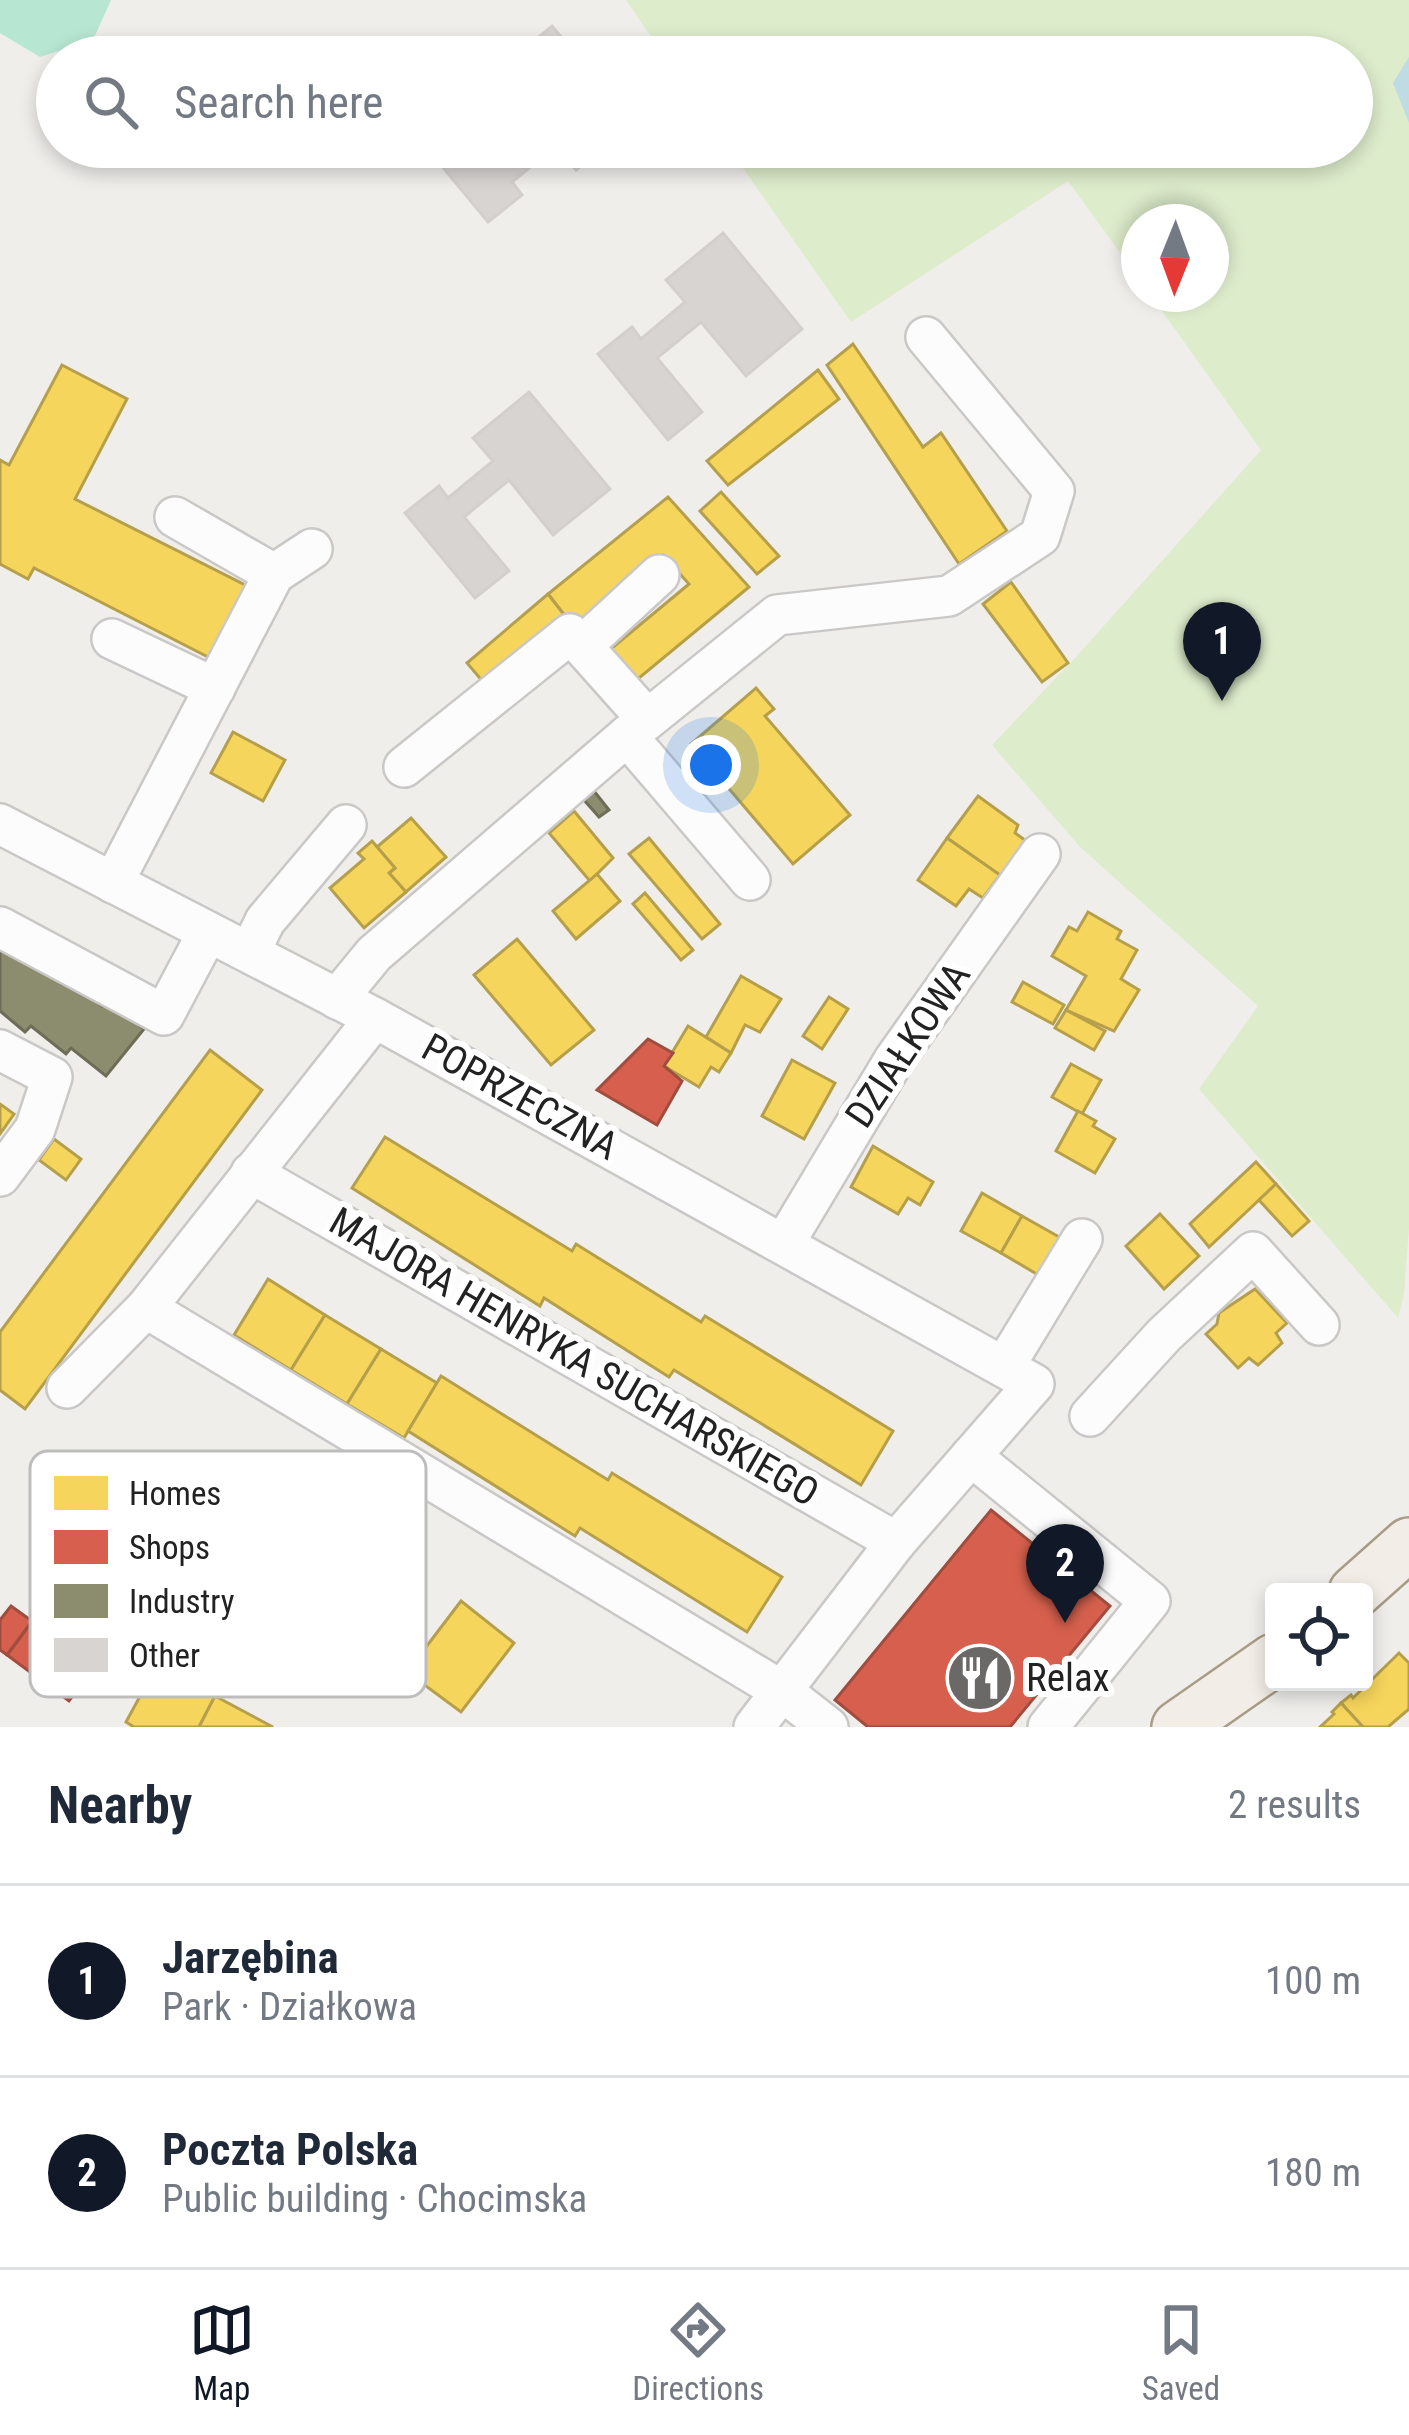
<!DOCTYPE html>
<meta charset="utf-8">
<style>
body{margin:0;font-family:"Roboto Condensed",sans-serif;background:#f2f2f3;color:#1f2937}
.controls{position:absolute;right:36px;bottom:36px;display:grid;overflow:hidden;border-radius:12px;box-shadow:0 6px 18px #0003}
.controls button{width:108px;height:108px;display:grid;place-items:center;padding:0;border:0;border-bottom:3px solid #e0e1e3;background:#fff;color:#1f2937;font:60px sans-serif}
.compass{position:absolute;left:1121px;top:204px;width:108px;height:108px;border-radius:50%;background:#fff;box-shadow:0 6px 18px #0003;rotate:181deg}
.you{position:absolute;left:711px;top:765px;width:42px;height:42px;margin:-30px;border:9px solid #fff;border-radius:50%;background:#1a73e8;box-shadow:0 0 0 18px #1a73e833}
.badge{display:grid;place-items:center;width:78px;height:78px;border-radius:50%;background:#111827;color:#fff;font-size:39px;font-weight:700}
.pin{position:absolute;translate:-50% -99px;filter:drop-shadow(0 3px 6px #0008)}
.pin::after{content:'';position:absolute;top:63px;width:42px;height:36px;background:inherit;clip-path:polygon(0 0,100% 0,50% 100%)}
.list{margin:0;padding:0;list-style:none}
h2{display:flex;justify-content:space-between;align-items:center;height:156px;margin:0;padding:0 48px;font-size:51px}
h2 small{font-size:39px;font-weight:400;color:#747a83}
.list li{display:grid;grid-template-columns:78px 1fr auto;gap:36px;align-items:center;box-sizing:border-box;height:192px;padding:0 48px;border-top:3px solid #e0e1e3}
.list b{display:block;font-size:45px;white-space:nowrap}
.list p{margin:0;font-size:39px;white-space:nowrap;color:#747a83}
.list em{font-size:39px;font-style:normal;color:#747a83}
.icon{flex:none;width:66px;height:66px;fill:none;stroke:currentColor;stroke-width:2;stroke-linecap:round;stroke-linejoin:round}
.map{position:relative;flex:none;width:1409px;height:1727px;overflow:hidden}
.search{position:absolute;background:#fff;box-shadow:0 6px 18px #0003;left:36px;right:36px;top:36px;height:132px;display:flex;align-items:center;gap:30px;box-sizing:border-box;padding:0 42px;border-radius:66px;color:#747a83;font-size:45px}
.sheet{height:540px;background:#fff}
nav{display:flex;justify-content:space-around;align-items:center;box-sizing:border-box;height:168px;border-top:3px solid #e0e1e3;background:#fff;font-size:33px;color:#747a83}
nav a{display:grid;justify-items:center;gap:6px}
nav .on{color:#111827}
.map>svg:first-child{display:block}
.grass{fill:#ddeccb}
.pitch{fill:#b7e6d2}
.water{fill:#bfdbe3}
.homes{fill:#f6d55c;stroke:#b69f4b;stroke-width:3}
.shops{fill:#d6604d;stroke:#a04d40;stroke-width:3}
.industry{fill:#8c8c6e;stroke:#6c6c57;stroke-width:3}
.building{fill:#d7d4d2;stroke:#d3d0cc;stroke-width:3}
.lines{fill:none;stroke-linecap:round;stroke-linejoin:round}
.minor-casing{stroke:#c9c8c7;stroke-width:44}
.major-casing{stroke:#a79c86;stroke-width:56}
.minor{stroke:#fdfcfc;stroke-width:39}
.major{stroke:#f3ede7;stroke-width:51}
.labels{text-anchor:middle;dominant-baseline:central;stroke-width:12;stroke-linejoin:round;paint-order:stroke}
.street-label{font-size:39px;fill:#222;stroke:#fff}
.poi-label{font-size:39px;fill:#222;stroke:#fff;text-anchor:start}
.key{fill:#fff;stroke:#bdbdbd;stroke-width:3}
.key-label{font-size:33px;fill:#222}
</style>
<div class="map">
<svg width="1409" height="1727" viewBox="0 0 1409 1727">
<rect width="100%" height="100%" fill="#f0eeeb"/>
<!-- grass -->
<path class="grass" d="M626,0H1409V1228L1404,1294L1398,1318L1199,1089L1258,1006L1080,847L992,745L1076,657L1261,450L1150,294H1211V222H1139V279L1068,181L851,322L728,147H1352V57H665Z"/>
<!-- pitch -->
<path class="pitch" d="M0,0H111L93,40L40,57L0,33Z"/>
<!-- water -->
<path class="water" d="M1409,57V123L1393,83Z"/>
<!-- homes -->
<g class="homes">
<path d="M853,344L923,447L941,433L1007,531L959,564L827,365Z"/>
<path d="M62,365L127,399L75,499L249,587L212,659L34,568L28,579L0,564V460L9,465Z"/>
<path d="M818,370L839,399L728,485L707,461Z"/>
<path d="M721,492L779,556L757,574L700,511Z"/>
<path d="M668,497L749,587L627,688L600,658L689,584L663,555L573,626L548,594Z"/>
<path d="M1011,582L1068,663L1042,682L983,604Z"/>
<path d="M548,594L565,616L484,683L467,663Z"/>
<path d="M756,688L774,709L765,716L850,815L793,864L691,744Z"/>
<path d="M233,732L285,760L263,801L211,773Z"/>
<path d="M978,796L1018,825L1015,833L1029,843L1004,878L947,838Z"/>
<path d="M574,811L613,858L590,881L549,833Z"/>
<path d="M411,818L446,857L406,892L389,873L395,868L377,847Z"/>
<path d="M649,838L720,924L702,939L629,854Z"/>
<path d="M947,838L1000,875L983,898L969,889L956,906L918,880Z"/>
<path d="M372,841L395,868L389,873L406,892L364,928L330,888L364,859L358,853Z"/>
<path d="M597,874L620,901L576,939L553,911Z"/>
<path d="M645,893L693,950L681,960L633,904Z"/>
<path d="M1088,912L1121,931L1117,939L1137,950L1121,979L1139,990L1114,1031L1066,1010L1086,976L1052,956L1069,927L1077,931Z"/>
<path d="M517,939L594,1030L551,1065L474,975Z"/>
<path d="M741,976L781,999L760,1032L745,1025L731,1053L706,1037Z"/>
<path d="M1023,982L1064,1005L1053,1024L1012,1002Z"/>
<path d="M829,997L848,1009L822,1049L803,1036Z"/>
<path d="M1066,1010L1105,1031L1094,1050L1055,1028Z"/>
<path d="M688,1026L731,1053L719,1072L711,1067L699,1087L664,1066Z"/>
<path d="M210,1050L262,1090L25,1409L0,1390V1332Z"/>
<path d="M792,1060L835,1083L804,1139L762,1116Z"/>
<path d="M1071,1064L1101,1080L1082,1114L1052,1097Z"/>
<path d="M0,1104L14,1114L0,1134Z"/>
<path d="M1078,1111L1096,1121L1093,1126L1115,1139L1095,1173L1056,1151Z"/>
<path d="M385,1137L572,1251L576,1244L701,1322L705,1316L893,1431L861,1485L674,1370L669,1377L544,1298L540,1306L352,1188Z"/>
<path d="M54,1139L81,1159L66,1180L39,1160Z"/>
<path d="M873,1146L933,1182L920,1205L908,1198L898,1214L851,1187Z"/>
<path d="M1256,1162L1276,1184L1209,1247L1190,1224Z"/>
<path d="M1276,1184L1309,1221L1292,1236L1259,1200Z"/>
<path d="M982,1193L1022,1216L1001,1253L961,1231Z"/>
<path d="M1160,1214L1199,1256L1164,1289L1126,1246Z"/>
<path d="M1022,1216L1061,1238L1040,1276L1001,1253Z"/>
<path d="M268,1279L325,1315L291,1370L234,1335Z"/>
<path d="M1255,1289L1287,1323L1276,1333L1282,1343L1258,1365L1249,1358L1238,1368L1206,1334L1217,1324L1219,1313Z"/>
<path d="M325,1315L381,1349L347,1404L291,1370Z"/>
<path d="M381,1349L437,1383L404,1438L347,1404Z"/>
<path d="M441,1376L608,1480L612,1473L782,1577L747,1632L580,1528L575,1536L408,1431Z"/>
<path d="M461,1601L514,1643L461,1712L407,1672Z"/>
<path d="M1399,1653L1409,1663V1709L1388,1727H1363L1341,1703L1351,1695L1353,1698Z"/>
<path d="M157,1665L215,1696L199,1727H134L126,1722Z"/>
<path d="M215,1696L273,1727H199Z"/>
<path d="M1341,1703L1363,1727H1320L1334,1714L1332,1712Z"/>
</g>
<!-- shops -->
<g class="shops">
<path d="M648,1039L673,1053L664,1066L682,1081L657,1125L597,1090Z"/>
<path d="M991,1510L1110,1606L1010,1727H868L835,1700Z"/>
<path d="M64,1579L126,1624L69,1701L7,1655Z"/>
<path d="M11,1606L32,1621L7,1655L0,1650V1620Z"/>
</g>
<!-- industry -->
<g class="industry">
<path d="M594,791L609,810L599,817L584,800Z"/>
<path d="M0,942L27,955L62,984L67,978L102,1006L107,1000L144,1029L106,1076L71,1048L66,1054L31,1026L25,1032L0,1011Z"/>
</g>
<!-- building -->
<g class="building">
<path d="M552,26L578,57H515Z"/>
<path d="M426,147H483L496,163L516,147H555L512,182L522,195L488,222Z"/>
<path d="M557,147H603L576,170Z"/>
<path d="M723,233L802,329L746,376L701,322L657,358L702,412L668,440L598,354L632,327L641,339L685,302L666,280Z"/>
<path d="M529,392L610,489L553,535L509,480L464,517L509,571L475,598L405,513L439,486L448,498L493,461L473,438Z"/>
</g>
<g class="lines">
<defs>
<g id="minor">
<path d="M175,517L274,574"/>
<path d="M112,639L215,688"/>
<path d="M647,719L582,646L659,575"/>
<path d="M627,736L750,880"/>
<path d="M404,767L570,634L582,646"/>
<path d="M0,824L375,1018L1034,1384L896,1542L754,1727"/>
<path d="M113,883L274,574L312,549"/>
<path d="M0,927L164,1015L208,932"/>
<path d="M250,952L265,921L346,825"/>
<path d="M337,999L374,954L627,736L777,615L949,596L1040,536L1054,491L926,337"/>
<path d="M0,1050L52,1077L35,1129L0,1176"/>
<path d="M251,1173L896,1542"/>
<path d="M785,1242L894,1060L1040,854"/>
<path d="M146,1308L782,1691L828,1727"/>
<path d="M1004,1367L1082,1239"/>
<path d="M67,1388L146,1308L375,1018"/>
<path d="M1090,1416L1164,1335L1253,1252L1319,1325"/>
<path d="M971,1456L1150,1601L1048,1727"/>
</g>
<g id="major">
<path d="M1355,1592L1409,1544"/>
<path d="M1178,1727L1274,1660"/>
</g>
</defs>
<!-- minor casing -->
<use href="#minor" class="minor-casing"/>
<!-- major casing -->
<use href="#major" class="major-casing"/>
<!-- minor -->
<use href="#minor" class="minor"/>
<!-- major -->
<use href="#major" class="major"/>
</g>
<!-- icons -->
<defs>
<symbol id="restaurant-disc" viewBox="-11 -11 22 22"><circle r="9.5" fill="#6a6968" stroke="#fff"/><path d="M-5-6h1v4h1v-4h1v4h1v-4h1v5L-1.5 .5V6h-2V.5L-5-1ZM5-6V6H3V1.5H1.5Q1.5-4 5-6Z" fill="#fff"/></symbol>
</defs>
<g fill-rule="evenodd">
<use href="#restaurant-disc" x="942" y="1640" width="76" height="76"/>
</g>
<g class="labels">
<!-- street labels -->
<g class="street-label">
<text transform="translate(908 1045) rotate(-56)">DZIAŁKOWA</text>
<text transform="translate(520 1097) rotate(29)">POPRZECZNA</text>
<text transform="translate(574 1357) rotate(30)">MAJORA HENRYKA SUCHARSKIEGO</text>
</g>
<!-- poi labels -->
<g class="poi-label">
<text x="1026" y="1678">Relax</text>
</g>
</g>
<!-- legend -->
<rect x="30" y="1451" width="396" height="246" rx="18" class="key"/>
<rect x="54" y="1476" width="54" height="34" fill="#f6d55c"/>
<rect x="54" y="1530" width="54" height="34" fill="#d6604d"/>
<rect x="54" y="1584" width="54" height="34" fill="#8c8c6e"/>
<rect x="54" y="1638" width="54" height="34" fill="#d7d4d2"/>
<g class="key-label">
<text x="129" y="1505">Homes</text>
<text x="129" y="1559">Shops</text>
<text x="129" y="1613">Industry</text>
<text x="129" y="1667">Other</text>
</g>
</svg>
<div class="controls">
<button><svg class="icon" aria-label="locate" viewBox="0 0 24 24"><circle cx="12" cy="12" r="6"/><path d="M12 2v4M12 18v4M2 12h4M18 12h4"/></svg></button>
</div>
<svg class="compass" viewBox="-18 -18 36 36"><path d="M0-13l5 13h-10z" fill="#e53935"/><path d="M0 13l5-13h-10z" fill="#747a83"/></svg>
<div class="you"></div>
<div class="pin badge" style="left:1222px;top:701px">1</div>
<div class="pin badge" style="left:1065px;top:1623px">2</div>
<div class="search"><svg class="icon" aria-label="search" viewBox="0 0 24 24"><circle cx="10" cy="10" r="6"/><path d="M15 15l6 6"/></svg>Search here</div>
</div>
<section class="sheet">
<h2>Nearby<small>2 results</small></h2>
<ul class="list">
<li><span class="badge">1</span><div><b>Jarzębina</b><p>Park · Działkowa</p></div><em>100 m</em></li>
<li><span class="badge">2</span><div><b>Poczta Polska</b><p>Public building · Chocimska</p></div><em>180 m</em></li>
</ul>
</section>
<nav>
<a class="on"><svg class="icon" aria-label="map" viewBox="0 0 24 24"><path d="M3 6l6-2 6 2 6-2v14l-6 2-6-2-6 2zM9 4v14M15 6v14"/></svg>Map</a>
<a><svg class="icon" aria-label="directions" viewBox="0 0 24 24"><path d="M12 3l9 9-9 9-9-9zM9 14v-3h6M13 9l2 2-2 2"/></svg>Directions</a>
<a><svg class="icon" aria-label="saved" viewBox="0 0 24 24"><path d="M7 4h10v16l-5-4-5 4z"/></svg>Saved</a>
</nav>
